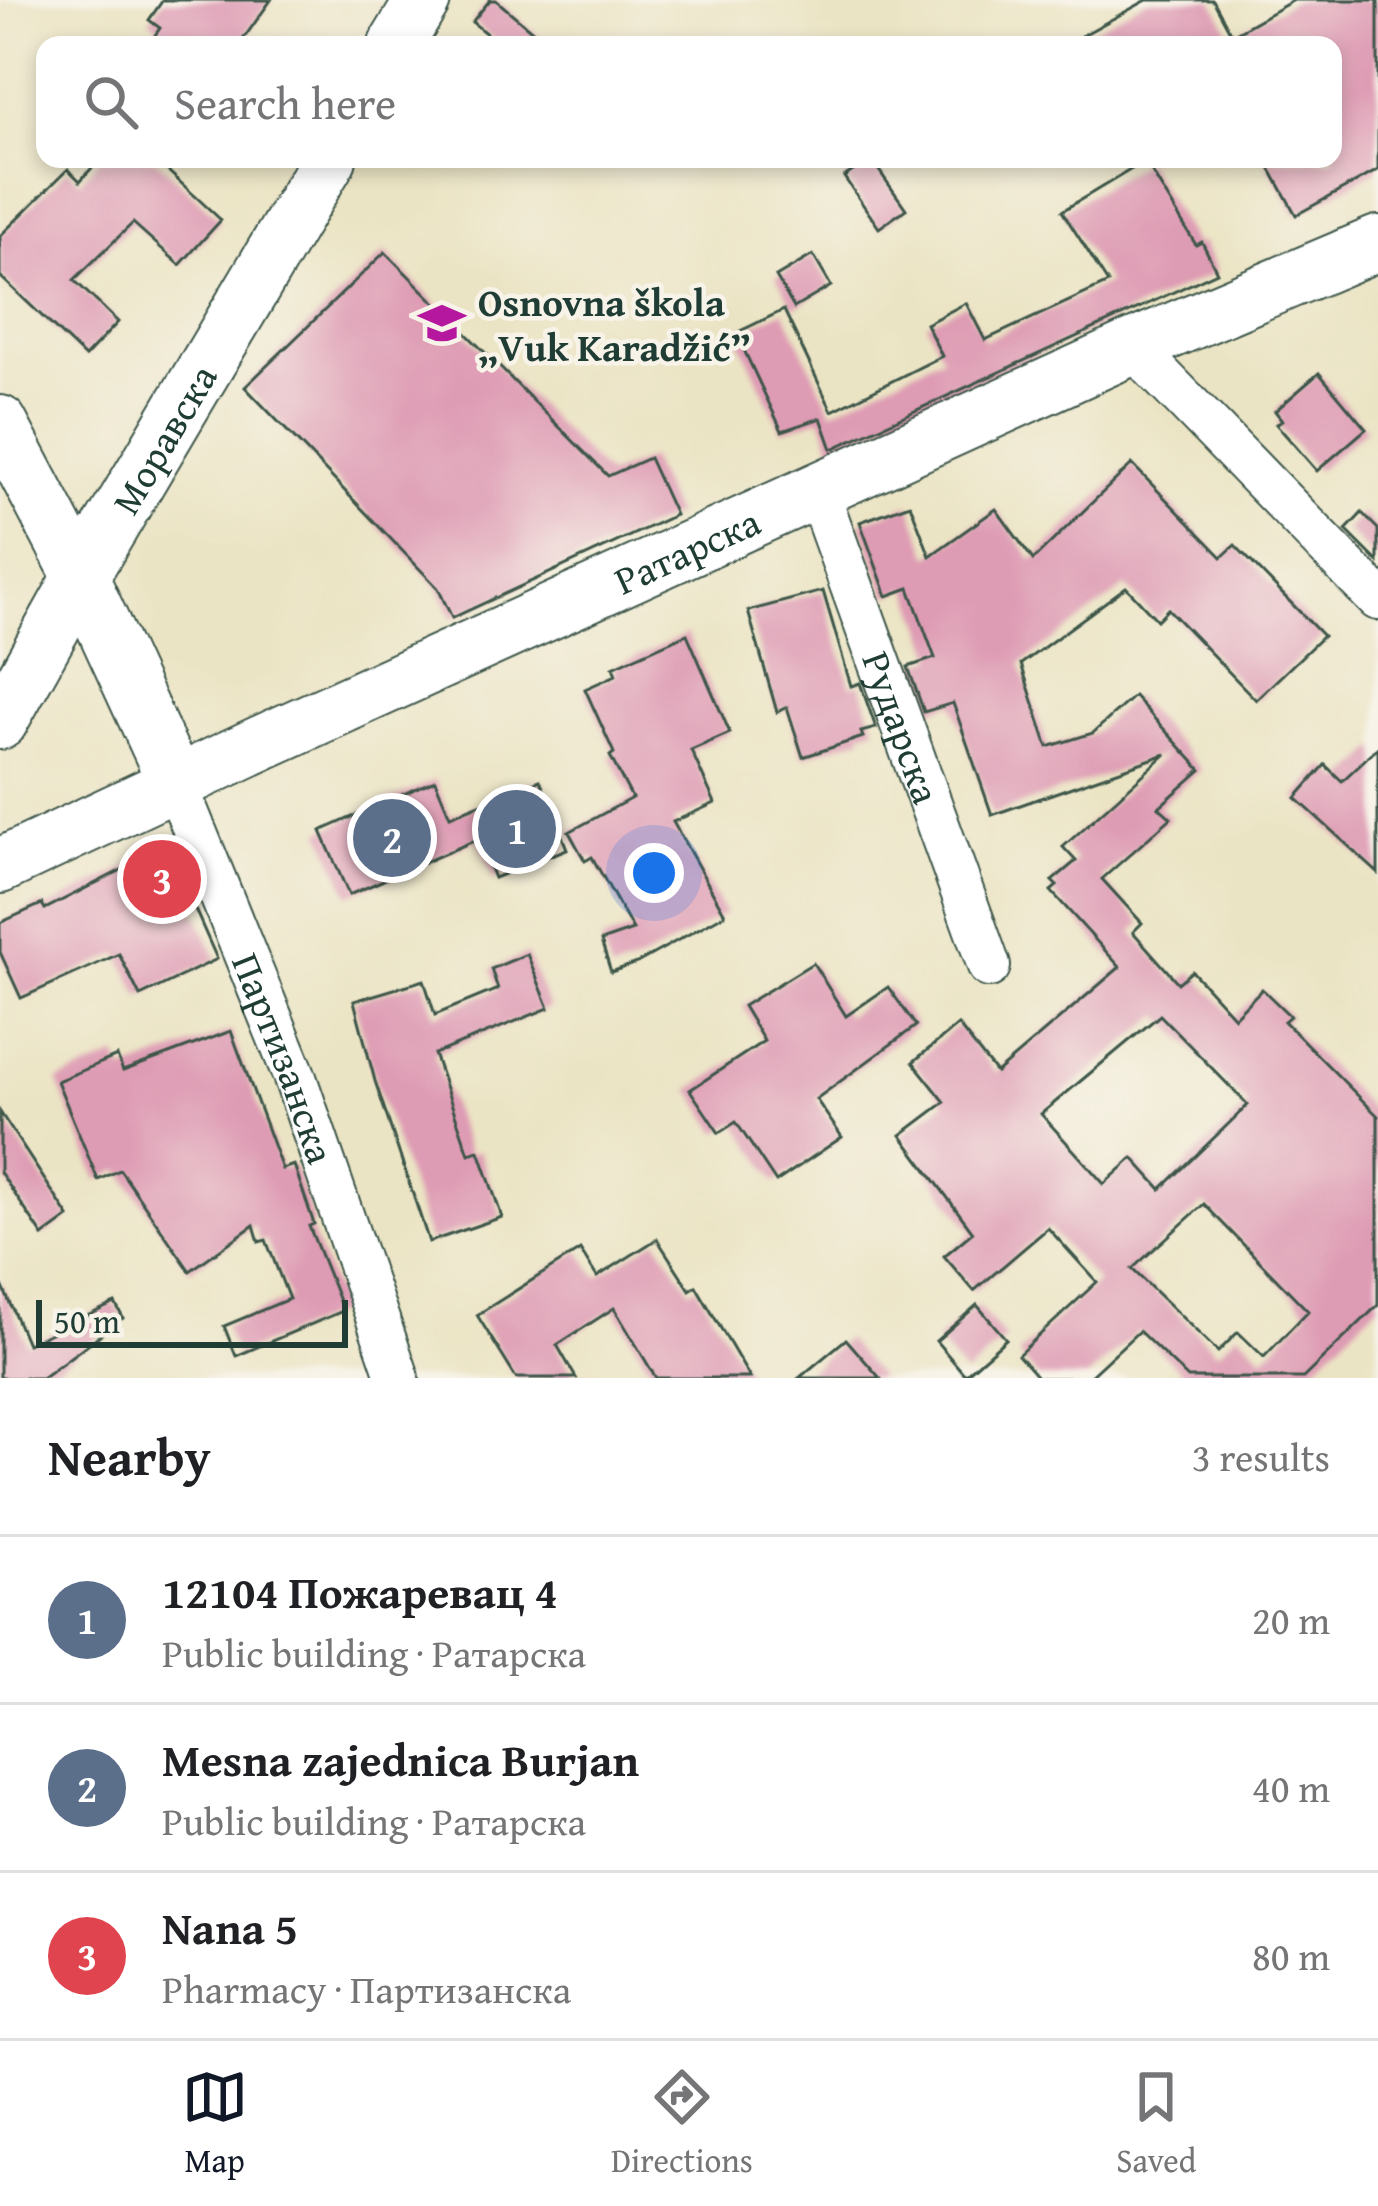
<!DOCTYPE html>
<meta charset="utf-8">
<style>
body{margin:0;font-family:"Gentium Book Plus",serif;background:#f6f6f6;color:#202124}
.scale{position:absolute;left:36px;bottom:30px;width:312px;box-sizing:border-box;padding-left:12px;border:6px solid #1f3d34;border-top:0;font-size:33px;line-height:42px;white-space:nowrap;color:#1f3d34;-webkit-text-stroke:9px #f7f3e8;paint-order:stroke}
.you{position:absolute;left:654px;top:873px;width:42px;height:42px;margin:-30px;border:9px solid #fff;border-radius:50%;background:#1a73e8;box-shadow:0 0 0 18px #1a73e833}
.badge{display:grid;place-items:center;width:78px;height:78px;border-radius:50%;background:#111827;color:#fff;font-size:39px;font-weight:700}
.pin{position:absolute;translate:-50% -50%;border:6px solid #fff;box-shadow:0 3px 12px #0006}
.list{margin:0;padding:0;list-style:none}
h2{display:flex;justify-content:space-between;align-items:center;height:156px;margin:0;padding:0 48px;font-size:51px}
h2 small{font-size:39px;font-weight:400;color:#757577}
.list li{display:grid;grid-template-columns:78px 1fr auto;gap:36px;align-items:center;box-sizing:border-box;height:168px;padding:0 48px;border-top:3px solid #e0e0e0}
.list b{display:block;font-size:45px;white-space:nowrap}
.list p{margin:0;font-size:39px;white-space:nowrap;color:#757577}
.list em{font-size:39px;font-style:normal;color:#757577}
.icon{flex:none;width:66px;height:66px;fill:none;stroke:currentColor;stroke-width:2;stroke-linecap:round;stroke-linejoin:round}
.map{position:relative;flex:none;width:1378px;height:1378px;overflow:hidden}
.search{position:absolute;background:#fff;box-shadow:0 6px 18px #0003;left:36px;right:36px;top:36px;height:132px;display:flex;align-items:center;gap:30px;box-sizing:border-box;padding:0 42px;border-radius:24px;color:#757577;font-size:45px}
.sheet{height:660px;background:#fff}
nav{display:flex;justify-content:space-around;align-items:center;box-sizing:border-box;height:168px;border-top:3px solid #e0e0e0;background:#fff;font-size:33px;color:#757577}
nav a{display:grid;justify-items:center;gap:6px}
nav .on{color:#111827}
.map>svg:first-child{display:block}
.building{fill:#de9bb4;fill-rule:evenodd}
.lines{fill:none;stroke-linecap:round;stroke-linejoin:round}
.minor-casing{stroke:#3e564a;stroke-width:46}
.tertiary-casing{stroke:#3e564a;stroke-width:58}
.minor{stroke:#fff;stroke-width:42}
.tertiary{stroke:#fff;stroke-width:54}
.labels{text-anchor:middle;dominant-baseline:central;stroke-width:9;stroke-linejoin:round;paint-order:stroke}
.poi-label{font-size:39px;font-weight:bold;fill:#1f3d34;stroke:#f7f3e8;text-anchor:start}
.street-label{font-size:39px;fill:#1f3d34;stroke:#f7f3e8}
</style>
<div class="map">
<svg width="1378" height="1378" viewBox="0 0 1378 1378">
<rect width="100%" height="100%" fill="#f7f3e8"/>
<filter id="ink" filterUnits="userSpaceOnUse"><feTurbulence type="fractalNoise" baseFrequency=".00833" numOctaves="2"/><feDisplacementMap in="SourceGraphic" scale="24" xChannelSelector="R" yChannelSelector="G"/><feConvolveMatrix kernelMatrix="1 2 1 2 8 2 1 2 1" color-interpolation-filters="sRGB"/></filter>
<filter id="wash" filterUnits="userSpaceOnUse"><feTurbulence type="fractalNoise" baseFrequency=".004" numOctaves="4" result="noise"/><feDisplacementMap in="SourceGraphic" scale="48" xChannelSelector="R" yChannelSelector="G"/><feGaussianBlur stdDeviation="2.7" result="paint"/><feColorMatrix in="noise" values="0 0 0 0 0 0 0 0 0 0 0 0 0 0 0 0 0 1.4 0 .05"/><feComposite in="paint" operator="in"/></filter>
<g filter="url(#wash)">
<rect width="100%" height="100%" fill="#ebe4c4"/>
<g id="blocks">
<!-- building -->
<g class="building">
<path d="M163,0H271L239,45H148L160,28L149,20Z"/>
<path d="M490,0H496L549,45H500L472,22Z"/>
<path d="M1147,0H1213L1232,35L1294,0H1378V170L1296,215L1265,159H1333V45H1065Z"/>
<path d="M100,159H155L221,220L180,265L133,223L74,280L118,322L85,357L0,276V236L68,169L80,181Z"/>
<path d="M871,159L906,209L879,228L844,177Z"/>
<path d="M1145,161L1196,245L1202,242L1217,272L832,449L821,418L782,431L736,333L784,310L832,411L942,356L926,324L966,303L985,340L1108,283L1062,211Z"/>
<path d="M385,252L608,476L649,458L675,515L452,618L438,588L245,387Z"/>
<path d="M813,255L831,286L794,308L776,277Z"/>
<path d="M1319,373L1366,429L1317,471L1276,424L1282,420L1275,411Z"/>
<path d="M1132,464L1222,557L1235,545L1323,636L1256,700L1168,609L1157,620L1126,587L1021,664L1048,747L1093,733L1134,696L1201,770L1159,807L1171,818L1102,879L1142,923L1133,932L1178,983L1192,971L1234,1017L1262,989L1290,1016L1284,1021L1378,1116V1305L1303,1378H1188L1139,1331L1088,1378H1038L1018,1355L1097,1282L1048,1228L974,1291L944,1256L973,1232L901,1135L945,1102L913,1062L958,1025L996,1073L1120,967L1051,891L1057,886L1052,881L1076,861L1063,847L1166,754L992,815L953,703L924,712L908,667L935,658L909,588L887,596L860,522L910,504L930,556L996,509L1033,560ZM1160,1015L1248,1105L1161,1189L1133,1158L1104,1184L1041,1114ZM1204,1204L1308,1311L1264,1357L1238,1332L1218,1352L1132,1269Z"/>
<path d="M1362,513L1378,529V562L1346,530Z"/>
<path d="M823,591L851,686L860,683L876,728L861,732L863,737L803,757L787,707L777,712L748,611Z"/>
<path d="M687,634L730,733L691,750L715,803L673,822L725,914L637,963L611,972L601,941L633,930L592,857L585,861L569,832L632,798L610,756L614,753L585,689L616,675L613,667Z"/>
<path d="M1378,747V873L1296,798L1325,765L1342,781Z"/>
<path d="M435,780L450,816L540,780L567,849L494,878L478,839L349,895L321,831Z"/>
<path d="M141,860L178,871L217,959L140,996L119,954L21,998L0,952V923L42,904L45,909Z"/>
<path d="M527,954L549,1008L434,1054L469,1154L479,1151L502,1217L429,1242L375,1081L354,1001L424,980L435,1015L498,989L491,969Z"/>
<path d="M813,963L846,1016L888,987L916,1026L816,1099L842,1137L776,1182L736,1122L719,1133L690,1090L764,1041L743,1006Z"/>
<path d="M231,1031L282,1169L294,1165L314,1224L309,1226L343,1311L236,1356L224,1326L289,1299L266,1240L259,1242L254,1225L190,1271L120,1170L98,1180L57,1081L117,1056L123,1071Z"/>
<path d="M0,1112L69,1217L43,1236L0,1172Z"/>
<path d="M657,1239L690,1290L696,1286L750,1378H656L614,1308L557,1345L576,1378H516L477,1315L580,1250L597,1277Z"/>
<path d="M0,1280L27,1344L115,1303L123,1318L42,1378H0Z"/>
<path d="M977,1305L1006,1339L965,1375L936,1341Z"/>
<path d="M846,1339L880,1378H799Z"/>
</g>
</g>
</g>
<g filter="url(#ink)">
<use href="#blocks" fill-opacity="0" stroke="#3e564a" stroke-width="3"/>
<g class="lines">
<defs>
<g id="minor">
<path d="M1133,347L1378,599"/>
<path id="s1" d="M817,490L989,966"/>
<path id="s2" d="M175,782L294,1075L398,1378"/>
</g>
<g id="tertiary">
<path d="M396,45L423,0"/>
<path d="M0,423L81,577L175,782"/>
<path id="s3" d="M0,722L81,577L329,159"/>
<path id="s4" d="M0,866L259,744L1133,347L1378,243"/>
</g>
</defs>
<!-- minor casing -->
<use href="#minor" class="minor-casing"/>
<!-- tertiary casing -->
<use href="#tertiary" class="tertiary-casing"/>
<!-- minor -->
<use href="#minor" class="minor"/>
<!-- tertiary -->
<use href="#tertiary" class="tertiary"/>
</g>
</g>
<!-- icons -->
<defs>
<symbol id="school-bare" viewBox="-9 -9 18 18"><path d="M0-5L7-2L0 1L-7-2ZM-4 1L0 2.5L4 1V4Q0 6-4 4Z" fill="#b5179e" stroke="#f7f3e8" stroke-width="2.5" paint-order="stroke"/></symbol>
</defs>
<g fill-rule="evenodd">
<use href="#school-bare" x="409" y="290" width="66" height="66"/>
</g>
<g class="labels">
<!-- poi labels -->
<g class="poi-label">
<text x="478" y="301">Osnovna škola<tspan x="478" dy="45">„Vuk Karadžić”</tspan></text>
</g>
<!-- street labels -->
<g class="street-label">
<text stroke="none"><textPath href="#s3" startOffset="327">Моравска</textPath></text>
<text stroke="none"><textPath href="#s4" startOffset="756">Ратарска</textPath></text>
<text stroke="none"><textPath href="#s1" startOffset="252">Рударска</textPath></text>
<text stroke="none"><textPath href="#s2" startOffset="297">Партизанска</textPath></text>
</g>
</g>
</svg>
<div class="scale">50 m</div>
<div class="you"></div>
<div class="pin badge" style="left:517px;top:829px;background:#5c6f8a">1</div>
<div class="pin badge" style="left:392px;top:838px;background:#5c6f8a">2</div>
<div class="pin badge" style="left:162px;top:879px;background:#e0444e">3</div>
<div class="search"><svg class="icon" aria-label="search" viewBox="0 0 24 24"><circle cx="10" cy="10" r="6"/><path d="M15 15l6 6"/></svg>Search here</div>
</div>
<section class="sheet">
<h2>Nearby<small>3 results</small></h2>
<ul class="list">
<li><span class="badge" style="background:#5c6f8a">1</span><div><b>12104 Пожаревац 4</b><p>Public building · Ратарска</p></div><em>20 m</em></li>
<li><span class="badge" style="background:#5c6f8a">2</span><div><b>Mesna zajednica Burjan</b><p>Public building · Ратарска</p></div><em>40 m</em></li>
<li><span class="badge" style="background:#e0444e">3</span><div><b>Nana 5</b><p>Pharmacy · Партизанска</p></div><em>80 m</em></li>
</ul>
</section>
<nav>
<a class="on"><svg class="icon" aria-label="map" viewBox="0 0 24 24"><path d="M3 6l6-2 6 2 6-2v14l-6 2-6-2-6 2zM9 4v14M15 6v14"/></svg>Map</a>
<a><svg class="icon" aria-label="directions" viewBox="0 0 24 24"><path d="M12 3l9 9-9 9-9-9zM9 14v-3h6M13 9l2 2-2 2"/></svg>Directions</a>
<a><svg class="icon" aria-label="saved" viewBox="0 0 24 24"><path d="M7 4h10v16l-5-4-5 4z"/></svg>Saved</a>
</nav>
